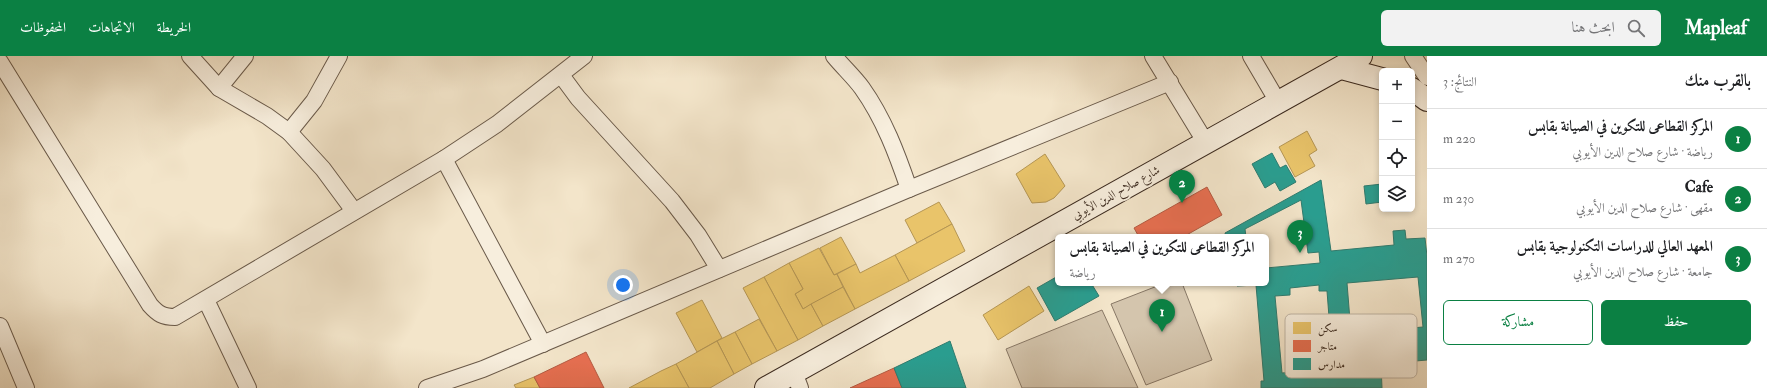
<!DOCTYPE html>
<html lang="ar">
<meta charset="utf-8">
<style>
body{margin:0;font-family:"IM FELL Double Pica",Amiri,serif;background:#f2f2f2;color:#202124;direction:rtl}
.controls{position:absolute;right:12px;top:12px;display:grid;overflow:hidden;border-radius:6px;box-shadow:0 2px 6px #0003}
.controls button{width:36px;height:36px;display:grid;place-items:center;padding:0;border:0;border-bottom:1px solid #e0e0e0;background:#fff;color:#202124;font:20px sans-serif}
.you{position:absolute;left:623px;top:229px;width:14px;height:14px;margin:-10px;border:3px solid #fff;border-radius:50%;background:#1a73e8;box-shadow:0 0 0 6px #1a73e833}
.badge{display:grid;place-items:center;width:26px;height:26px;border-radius:50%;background:#0b8043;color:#fff;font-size:13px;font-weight:700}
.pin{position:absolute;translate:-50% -33px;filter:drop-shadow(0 1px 2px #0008)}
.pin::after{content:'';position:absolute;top:21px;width:14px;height:12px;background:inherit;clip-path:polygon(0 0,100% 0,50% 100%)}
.popup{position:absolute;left:1055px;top:178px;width:214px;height:52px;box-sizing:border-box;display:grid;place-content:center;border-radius:6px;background:#fff;filter:drop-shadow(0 1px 3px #0005);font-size:13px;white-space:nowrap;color:#757577}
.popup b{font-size:15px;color:#202124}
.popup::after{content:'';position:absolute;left:50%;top:100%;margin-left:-8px;border:8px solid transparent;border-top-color:#fff}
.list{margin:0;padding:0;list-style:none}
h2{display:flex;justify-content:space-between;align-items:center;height:52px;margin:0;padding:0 16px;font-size:17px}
h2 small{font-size:13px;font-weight:400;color:#757577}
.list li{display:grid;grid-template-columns:26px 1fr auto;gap:12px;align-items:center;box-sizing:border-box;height:60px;padding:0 16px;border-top:1px solid #e0e0e0}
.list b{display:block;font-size:15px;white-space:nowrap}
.list p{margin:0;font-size:13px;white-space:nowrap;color:#757577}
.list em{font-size:13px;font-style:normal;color:#757577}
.actions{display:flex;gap:8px;padding:12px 16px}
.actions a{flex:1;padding:9px 0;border:1px solid #0b8043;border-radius:6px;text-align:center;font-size:14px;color:#0b8043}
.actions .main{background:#0b8043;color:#fff}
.icon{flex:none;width:22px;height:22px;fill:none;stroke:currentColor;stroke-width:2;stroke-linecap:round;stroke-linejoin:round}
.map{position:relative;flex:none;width:1427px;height:332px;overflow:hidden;direction:ltr}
header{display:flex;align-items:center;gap:24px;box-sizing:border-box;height:56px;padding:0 20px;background:#0b8043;color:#fff}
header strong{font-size:19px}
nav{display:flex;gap:22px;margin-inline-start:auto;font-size:14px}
.search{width:280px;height:36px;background:#f2f2f2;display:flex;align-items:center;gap:10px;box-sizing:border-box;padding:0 14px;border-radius:6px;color:#757577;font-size:15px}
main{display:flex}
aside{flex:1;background:#fff}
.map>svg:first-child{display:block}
.green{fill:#d4c5ad;stroke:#887866}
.homes{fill:#e9c46a;stroke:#b59654}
.shops{fill:#e76f51;stroke:#b45b42}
.schools{fill:#2a9d8f;stroke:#2f7b6e;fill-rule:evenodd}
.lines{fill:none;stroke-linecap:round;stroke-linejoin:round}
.minor-casing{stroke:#6a5a4a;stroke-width:18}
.secondary-casing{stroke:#3c2b20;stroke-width:24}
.minor{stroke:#f7eedd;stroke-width:16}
.secondary{stroke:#f7eedd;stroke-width:22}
.labels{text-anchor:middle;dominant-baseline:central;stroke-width:4;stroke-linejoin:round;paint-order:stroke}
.street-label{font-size:12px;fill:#3c2b20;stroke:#f7eedd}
.key{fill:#f7eedd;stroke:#bfb4a4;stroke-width:1}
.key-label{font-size:11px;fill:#3c2b20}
</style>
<header>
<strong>Mapleaf</strong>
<div class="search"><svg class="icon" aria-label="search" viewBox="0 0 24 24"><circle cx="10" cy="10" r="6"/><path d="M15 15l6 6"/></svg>ابحث هنا</div>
<nav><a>الخريطة</a><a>الاتجاهات</a><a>المحفوظات</a></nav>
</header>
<main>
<aside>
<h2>بالقرب منك<small>النتائج: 3</small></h2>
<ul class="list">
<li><span class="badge">1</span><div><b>المركز القطاعى للتكوين في الصيانة بقابس</b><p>رياضة · شارع صلاح الدين الأيوبي</p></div><em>220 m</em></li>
<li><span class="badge">2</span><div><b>Cafe</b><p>مقهى · شارع صلاح الدين الأيوبي</p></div><em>230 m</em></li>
<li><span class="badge">3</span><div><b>المعهد العالي للدراسات التكنولوجية بقابس</b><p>جامعة · شارع صلاح الدين الأيوبي</p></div><em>270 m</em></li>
</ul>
<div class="actions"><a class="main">حفظ</a><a>مشاركة</a></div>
</aside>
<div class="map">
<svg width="1427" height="332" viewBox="0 0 1427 332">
<rect width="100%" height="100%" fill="#f3e5ca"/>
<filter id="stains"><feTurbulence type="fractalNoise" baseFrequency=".005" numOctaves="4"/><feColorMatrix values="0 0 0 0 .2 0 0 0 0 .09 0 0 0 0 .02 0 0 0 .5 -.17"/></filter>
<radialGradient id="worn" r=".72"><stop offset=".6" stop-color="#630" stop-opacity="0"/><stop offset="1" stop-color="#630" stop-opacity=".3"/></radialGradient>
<!-- green -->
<g class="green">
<path d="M1165,227H1182L1212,304L1146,329L1111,248Z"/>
<path d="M1102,254L1138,332H1022L1006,293Z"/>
</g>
<!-- homes -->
<g class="homes">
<path d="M1307,75L1317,94L1309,99L1315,110L1295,121L1279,91Z"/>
<path d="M1045,98L1065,130L1054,142L1046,146L1032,147L1016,118Z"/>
<path d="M939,146L952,168L917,187L905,164Z"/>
<path d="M952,168L965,195L909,225L895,199Z"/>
<path d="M841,181L856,208L834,219L820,192Z"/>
<path d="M819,192L834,219L837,218L843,231L803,253L795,238L803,233L789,207Z"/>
<path d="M895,199L909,225L855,253L837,218L856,208L860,217Z"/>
<path d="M789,207L803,233L795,238L803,253L811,248L823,270L798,284L764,221Z"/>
<path d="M764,221L798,284L777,295L743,232Z"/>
<path d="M1029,230L1044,255L998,284L983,259Z"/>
<path d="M843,231L855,253L823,270L811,248Z"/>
<path d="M702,244L722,282L697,296L676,257Z"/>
<path d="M759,263L777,295L752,308L735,276Z"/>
<path d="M735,276L752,308L734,318L717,285Z"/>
<path d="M717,285L734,318L710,332H689L676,308Z"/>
<path d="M676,308L689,332H629L661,315Z"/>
<path d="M534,321L540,332H516L514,329Z"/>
</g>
<!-- shops -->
<g class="shops">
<path d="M1207,131L1222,159L1183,181H1139L1134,172Z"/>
<path d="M586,296L604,332H540L534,321Z"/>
<path d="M894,312L902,332H850Z"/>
</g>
<!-- schools -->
<g class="schools">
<path d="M1272,97L1280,112L1286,109L1296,126L1280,135L1275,126L1265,132L1252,108Z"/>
<path d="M1321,124L1331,195L1394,189L1393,175L1405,174L1406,183L1425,182L1427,200V304L1381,308L1382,332H1261V325H1264L1256,229L1237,230V227H1266V212L1320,207L1319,196L1308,197L1301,144L1245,173L1246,181H1226L1225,177ZM1418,221L1423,271L1351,277L1347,227ZM1319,229V235H1327L1332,300H1326L1327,309H1338V312L1282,317L1275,240L1290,239V232Z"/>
<path d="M1382,128V146L1366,148L1364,130Z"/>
<path d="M1058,220V227H1091L1099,240L1055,265L1037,232Z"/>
<path d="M950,285L966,332H902L894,312Z"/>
</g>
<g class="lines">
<defs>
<g id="minor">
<path d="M190,0L219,32L267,60L289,76L323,113L354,155"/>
<path d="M834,0C843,11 854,21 862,32C884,63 897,98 909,133"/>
<path d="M1153,0L1206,87"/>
<path d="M1251,0L1278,46"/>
<path d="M1413,0L1427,21"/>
<path d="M0,6L150,249C158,258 163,261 175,261L444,103L497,68L584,0"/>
<path d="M561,19L578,42L672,145L698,179L719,213"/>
<path d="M219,32L245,0"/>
<path d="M289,76L314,45L339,0"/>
<path d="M444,103L543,288"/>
<path d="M206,244L248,332"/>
<path d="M0,270L26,332"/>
<path d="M794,316L800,332"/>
<path d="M427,332L483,313L909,133L1170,26"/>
</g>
<g id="secondary">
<path d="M1341,12L1382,23"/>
<path d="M1412,33L1427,44"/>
<path d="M766,332L1361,0"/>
</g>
</defs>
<!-- minor casing -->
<use href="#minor" class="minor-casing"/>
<!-- secondary casing -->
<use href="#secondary" class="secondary-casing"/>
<!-- minor -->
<use href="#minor" class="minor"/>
<!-- secondary -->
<use href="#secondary" class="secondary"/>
</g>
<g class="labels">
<!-- street labels -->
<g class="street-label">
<text transform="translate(1116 137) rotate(-29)">شارع صلاح الدين الأيوبي</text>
</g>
</g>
<!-- legend -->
<rect x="1285" y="258" width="132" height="64" rx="6" class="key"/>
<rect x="1293" y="266" width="18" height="12" fill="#e9c46a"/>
<rect x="1293" y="284" width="18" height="12" fill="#e76f51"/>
<rect x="1293" y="302" width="18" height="12" fill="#2a9d8f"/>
<g class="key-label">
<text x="1318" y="276">سكن</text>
<text x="1318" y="294">متاجر</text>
<text x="1318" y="312">مدارس</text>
</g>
<rect width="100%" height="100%" filter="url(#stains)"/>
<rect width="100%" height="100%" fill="url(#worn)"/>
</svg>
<div class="controls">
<button>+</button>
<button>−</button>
<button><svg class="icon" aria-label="locate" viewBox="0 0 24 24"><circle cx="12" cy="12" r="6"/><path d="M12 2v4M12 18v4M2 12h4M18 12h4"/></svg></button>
<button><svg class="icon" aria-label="layers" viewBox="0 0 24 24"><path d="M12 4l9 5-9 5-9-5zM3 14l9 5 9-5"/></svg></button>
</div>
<div class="you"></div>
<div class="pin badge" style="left:1162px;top:276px">1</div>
<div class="popup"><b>المركز القطاعى للتكوين في الصيانة بقابس</b>رياضة</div>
<div class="pin badge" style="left:1182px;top:147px">2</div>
<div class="pin badge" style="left:1300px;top:197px">3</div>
</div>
</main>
